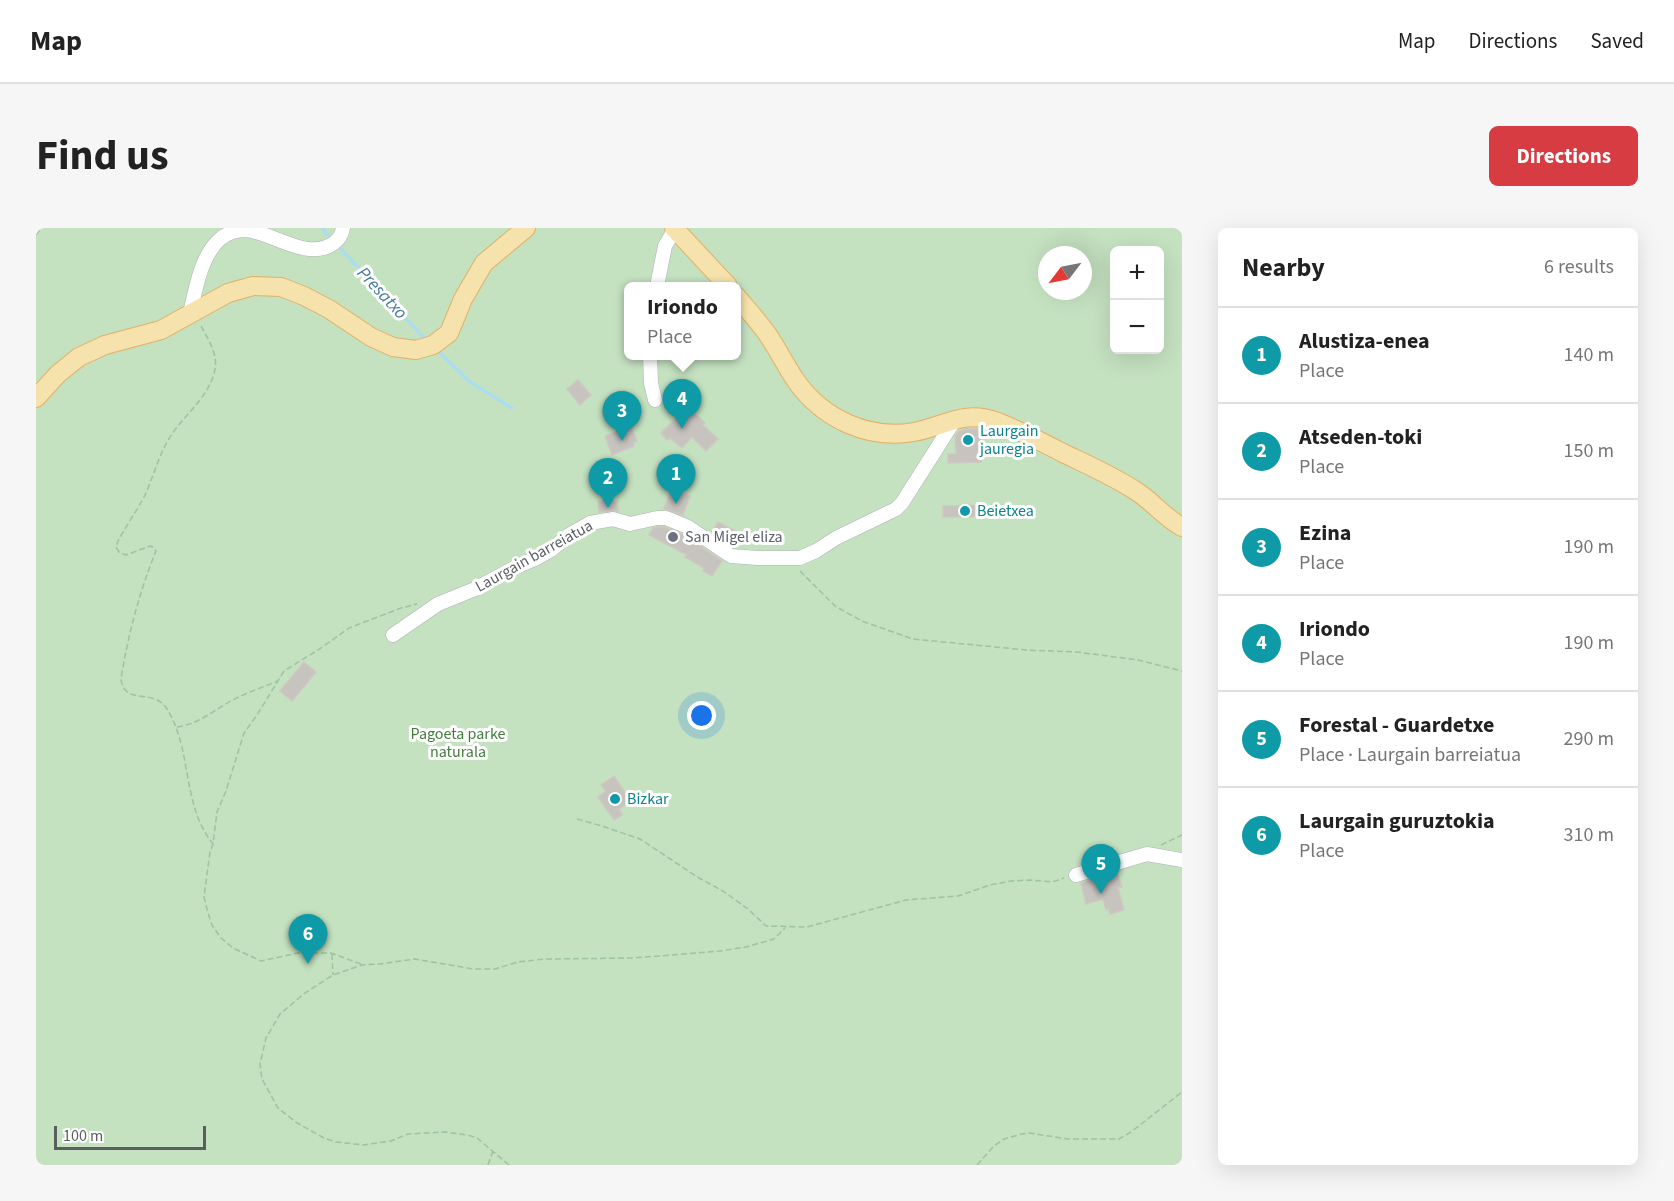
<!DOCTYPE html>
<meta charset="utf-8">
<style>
body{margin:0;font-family:"Source Sans 3",sans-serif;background:#f6f6f6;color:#222}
.controls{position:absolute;right:18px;top:18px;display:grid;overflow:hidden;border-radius:9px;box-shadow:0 6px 24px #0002}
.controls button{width:54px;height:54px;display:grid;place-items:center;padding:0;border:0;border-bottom:2px solid #e0e0e0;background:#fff;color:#222;font:30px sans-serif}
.compass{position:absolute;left:1002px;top:18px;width:54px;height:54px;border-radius:50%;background:#fff;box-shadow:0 6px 24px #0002;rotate:238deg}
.scale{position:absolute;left:18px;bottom:15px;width:152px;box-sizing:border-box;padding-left:6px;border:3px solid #5a5e61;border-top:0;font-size:16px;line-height:21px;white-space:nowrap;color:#5a5e61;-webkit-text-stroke:4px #fff;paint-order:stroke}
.you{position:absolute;left:666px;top:488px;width:21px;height:21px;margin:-15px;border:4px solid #fff;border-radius:50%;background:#1a73e8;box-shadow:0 0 0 9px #1a73e833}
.badge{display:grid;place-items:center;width:39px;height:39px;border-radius:50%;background:#d73c42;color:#fff;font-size:20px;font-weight:700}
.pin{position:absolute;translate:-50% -50px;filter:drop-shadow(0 2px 3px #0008)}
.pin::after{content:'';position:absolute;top:32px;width:21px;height:18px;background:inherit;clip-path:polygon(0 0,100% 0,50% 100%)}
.popup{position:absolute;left:588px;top:54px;width:117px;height:78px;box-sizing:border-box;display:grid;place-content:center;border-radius:9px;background:#fff;filter:drop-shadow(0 2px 4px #0005);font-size:20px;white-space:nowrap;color:#767676}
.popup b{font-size:22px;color:#222}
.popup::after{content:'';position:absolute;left:50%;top:100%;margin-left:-12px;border:12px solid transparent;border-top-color:#fff}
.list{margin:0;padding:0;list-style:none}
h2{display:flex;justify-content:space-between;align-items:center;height:78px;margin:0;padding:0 24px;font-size:26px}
h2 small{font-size:20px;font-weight:400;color:#767676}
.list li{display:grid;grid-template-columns:39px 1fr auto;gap:18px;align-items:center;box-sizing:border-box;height:96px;padding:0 24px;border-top:2px solid #e0e0e0}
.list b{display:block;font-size:22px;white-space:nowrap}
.list p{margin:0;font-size:20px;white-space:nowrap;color:#767676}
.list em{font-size:20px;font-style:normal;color:#767676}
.map{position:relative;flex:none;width:1146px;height:937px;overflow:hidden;border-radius:9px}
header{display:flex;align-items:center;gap:36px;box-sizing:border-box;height:84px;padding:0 30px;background:#fff;border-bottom:2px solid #e0e0e0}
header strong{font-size:28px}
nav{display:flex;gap:33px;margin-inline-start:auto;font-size:21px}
.intro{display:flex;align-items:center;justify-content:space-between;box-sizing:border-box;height:144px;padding:0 36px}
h1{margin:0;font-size:42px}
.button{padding:15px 27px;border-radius:9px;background:#d73c42;color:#fff;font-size:21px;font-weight:700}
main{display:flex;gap:36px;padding:0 36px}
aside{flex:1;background:#fff;border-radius:9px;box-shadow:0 6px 24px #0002}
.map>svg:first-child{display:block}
.green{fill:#c4e1c0;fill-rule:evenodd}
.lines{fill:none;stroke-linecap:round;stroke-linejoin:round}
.stream{stroke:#a7ddf6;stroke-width:3}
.building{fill:#c7c3be;stroke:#cfc9c1;stroke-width:1.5}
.minor-casing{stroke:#afb3b6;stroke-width:15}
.major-casing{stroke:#e2b064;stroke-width:20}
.path{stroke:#9cc3a2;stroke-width:1.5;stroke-dasharray:6 3;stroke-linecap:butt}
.minor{stroke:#fff;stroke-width:14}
.major{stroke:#f6e2ac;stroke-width:18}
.culture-dot{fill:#0f9aa8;stroke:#fff;stroke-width:2}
.worship-dot{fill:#6b7280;stroke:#fff;stroke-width:2}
.labels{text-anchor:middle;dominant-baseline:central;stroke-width:6;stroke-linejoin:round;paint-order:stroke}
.culture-label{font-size:16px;fill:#0d838f;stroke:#fff;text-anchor:start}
.worship-label{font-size:16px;fill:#5b616d;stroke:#fff;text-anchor:start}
.street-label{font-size:16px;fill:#5a5e61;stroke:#fff}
.park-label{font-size:16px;fill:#417e3c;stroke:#fff}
.water-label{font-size:18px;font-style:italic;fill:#447a9d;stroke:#fff}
</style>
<header>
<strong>Map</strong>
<nav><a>Map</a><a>Directions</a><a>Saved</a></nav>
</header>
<div class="intro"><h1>Find us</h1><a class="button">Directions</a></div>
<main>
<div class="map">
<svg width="1146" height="937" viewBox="0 0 1146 937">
<rect width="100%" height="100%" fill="#ebe8e2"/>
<!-- green -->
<path class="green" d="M0,0H1146V937H0ZM1078,22H1124V122H1078ZM1011,27H1047V63H1011ZM592,58H700V128H592Z"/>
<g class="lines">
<!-- stream -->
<g class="stream">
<path d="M286,0L293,8"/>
<path d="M304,20L388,110"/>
<path d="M403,124L434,154L476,180"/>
</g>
</g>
<!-- building -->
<g class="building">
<path d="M542,152L555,167L544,177L531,161Z"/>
<path d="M636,165L650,179L651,178L669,195L667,197L682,211L670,223L656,209L646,220L634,210L631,212L625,205L646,184L631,174Z"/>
<path d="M595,198L601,213L597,215L598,218L576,227L569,208Z"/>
<path d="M930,201H944L945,234L912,235V226H920L919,208L923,203Z"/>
<path d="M635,261L654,268L647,287L628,281Z"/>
<path d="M562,273H581L582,283L575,282L563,284Z"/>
<path d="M951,277V289H907V278Z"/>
<path d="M682,294L707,307L700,319L676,304Z"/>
<path d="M622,299H628L648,307L686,333L676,348L667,343L668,340L649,329L651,327L613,307L617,300Z"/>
<path d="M268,434L280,444L256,473L244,463Z"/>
<path d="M578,548L595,573L583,581L586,587L578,592L562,569L570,563L565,557Z"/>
<path d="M1082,646L1086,659L1082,660L1088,682L1074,686L1073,681L1070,682L1067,671L1050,676L1045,655L1070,647L1071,649Z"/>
</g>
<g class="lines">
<defs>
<g id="minor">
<path d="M621,58L629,18L639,1"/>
<path d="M154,86C159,63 165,27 184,11C191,5 201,2 210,2C237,4 271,34 298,15C303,11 306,7 307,0"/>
<path d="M614,128L615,155L619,172"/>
<path d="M357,407L402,376L439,361L482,338L501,330L515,322L533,307L554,295L577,291L594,296L621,290H630L652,299L695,328L722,330H764L780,323L800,310L860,281L866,275L920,190"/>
<path d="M1040,647L1111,626L1146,632"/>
</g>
<g id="major">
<path d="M638,0L692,58"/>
<path d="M700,68C711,81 722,93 732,107C742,122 750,138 760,153C787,191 832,212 878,204C910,198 927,181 962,194C984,203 1006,214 1027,225C1052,237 1077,248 1100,263C1116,273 1129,290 1146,299"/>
<path d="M0,170L22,146L43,129L69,117L125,102L192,65L217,58L245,59L268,68L293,81L335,109L357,119L380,122L397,117L413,105L427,71L448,35L490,0"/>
</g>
</defs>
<!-- minor casing -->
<use href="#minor" class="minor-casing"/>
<!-- major casing -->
<use href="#major" class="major-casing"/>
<!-- path -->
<g class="path">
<path d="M0,7L5,0"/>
<path d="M165,98C172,111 182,126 179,141C174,168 151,184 136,206C123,225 118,248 108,269C100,284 90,298 82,313L80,319L83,324L90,327L114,318L117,319L120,323C103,365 92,407 85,451C89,479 118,459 131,481C157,523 145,576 177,616"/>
<path d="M764,343L799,378L826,393L877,411L990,422L1041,424L1102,432L1146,443"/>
<path d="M141,499C162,497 179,481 197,472C212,464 227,459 242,453"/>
<path d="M541,591L566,598L604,611L663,650L687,663L712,681L730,698L771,699L870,672L922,668L954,657L975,653L993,652L1016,654L1028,650"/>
<path d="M1125,617L1146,607"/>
<path d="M296,726L297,747"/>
<path d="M325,736L295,725H262L225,733L197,720L185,710L176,697L172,685L168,669L174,624L177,616L181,584L190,563L208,505L221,487L248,443L282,422L313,400L365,380L381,376"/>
<path d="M452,937L457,923"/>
<path d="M473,937L441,910L432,907L409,904L372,906L355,913L327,917L300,914L288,910L261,895L242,880L226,851L224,836L230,810L244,786L269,765L297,747L326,737L343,736L379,731L437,741H459L482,734L509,731L598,730L684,723L710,719L738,711L749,700"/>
<path d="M941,937L958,918L968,911L986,906L993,905L1032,911H1083L1095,904L1146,864"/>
</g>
<!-- minor -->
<use href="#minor" class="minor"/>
<!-- major -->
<use href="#major" class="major"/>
</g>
<!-- markers -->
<g class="culture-dot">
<circle cx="932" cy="212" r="6"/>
<circle cx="929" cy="283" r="6"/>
<circle cx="579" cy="571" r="6"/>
</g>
<circle class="worship-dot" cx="637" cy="309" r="6"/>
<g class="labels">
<!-- culture labels -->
<g class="culture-label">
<text x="944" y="203">Laurgain<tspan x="944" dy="18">jauregia</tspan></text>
<text x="941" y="283">Beietxea</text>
<text x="591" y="571">Bizkar</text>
</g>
<!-- worship labels -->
<g class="worship-label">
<text x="649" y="309">San Migel eliza</text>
</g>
<!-- street labels -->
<g class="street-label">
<text transform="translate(498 328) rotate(-29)">Laurgain barreiatua</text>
</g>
<!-- park labels -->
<g class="park-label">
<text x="422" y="506">Pagoeta parke<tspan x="422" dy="18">naturala</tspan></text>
</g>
<!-- water labels -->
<g class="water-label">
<text transform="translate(346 65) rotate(47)">Presatxo</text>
</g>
</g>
</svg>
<div class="controls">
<button>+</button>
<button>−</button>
</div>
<svg class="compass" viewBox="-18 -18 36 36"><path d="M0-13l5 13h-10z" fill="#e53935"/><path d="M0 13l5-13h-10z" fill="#767676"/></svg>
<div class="scale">100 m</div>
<div class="you"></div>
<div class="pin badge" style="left:640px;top:276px;background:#0f9aa8">1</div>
<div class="pin badge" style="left:572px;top:280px;background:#0f9aa8">2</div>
<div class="pin badge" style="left:586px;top:213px;background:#0f9aa8">3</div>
<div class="pin badge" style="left:646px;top:201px;background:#0f9aa8">4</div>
<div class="popup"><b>Iriondo</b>Place</div>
<div class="pin badge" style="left:1065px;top:666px;background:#0f9aa8">5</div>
<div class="pin badge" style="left:272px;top:736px;background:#0f9aa8">6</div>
</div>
<aside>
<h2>Nearby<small>6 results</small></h2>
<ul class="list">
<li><span class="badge" style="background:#0f9aa8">1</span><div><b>Alustiza-enea</b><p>Place</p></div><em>140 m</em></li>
<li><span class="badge" style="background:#0f9aa8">2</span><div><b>Atseden-toki</b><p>Place</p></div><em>150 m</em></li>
<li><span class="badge" style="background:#0f9aa8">3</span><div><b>Ezina</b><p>Place</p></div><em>190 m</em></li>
<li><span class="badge" style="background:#0f9aa8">4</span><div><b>Iriondo</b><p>Place</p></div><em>190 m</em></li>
<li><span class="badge" style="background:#0f9aa8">5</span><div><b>Forestal - Guardetxe</b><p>Place · Laurgain barreiatua</p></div><em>290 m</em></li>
<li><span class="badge" style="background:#0f9aa8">6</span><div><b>Laurgain guruztokia</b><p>Place</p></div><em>310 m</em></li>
</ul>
</aside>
</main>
